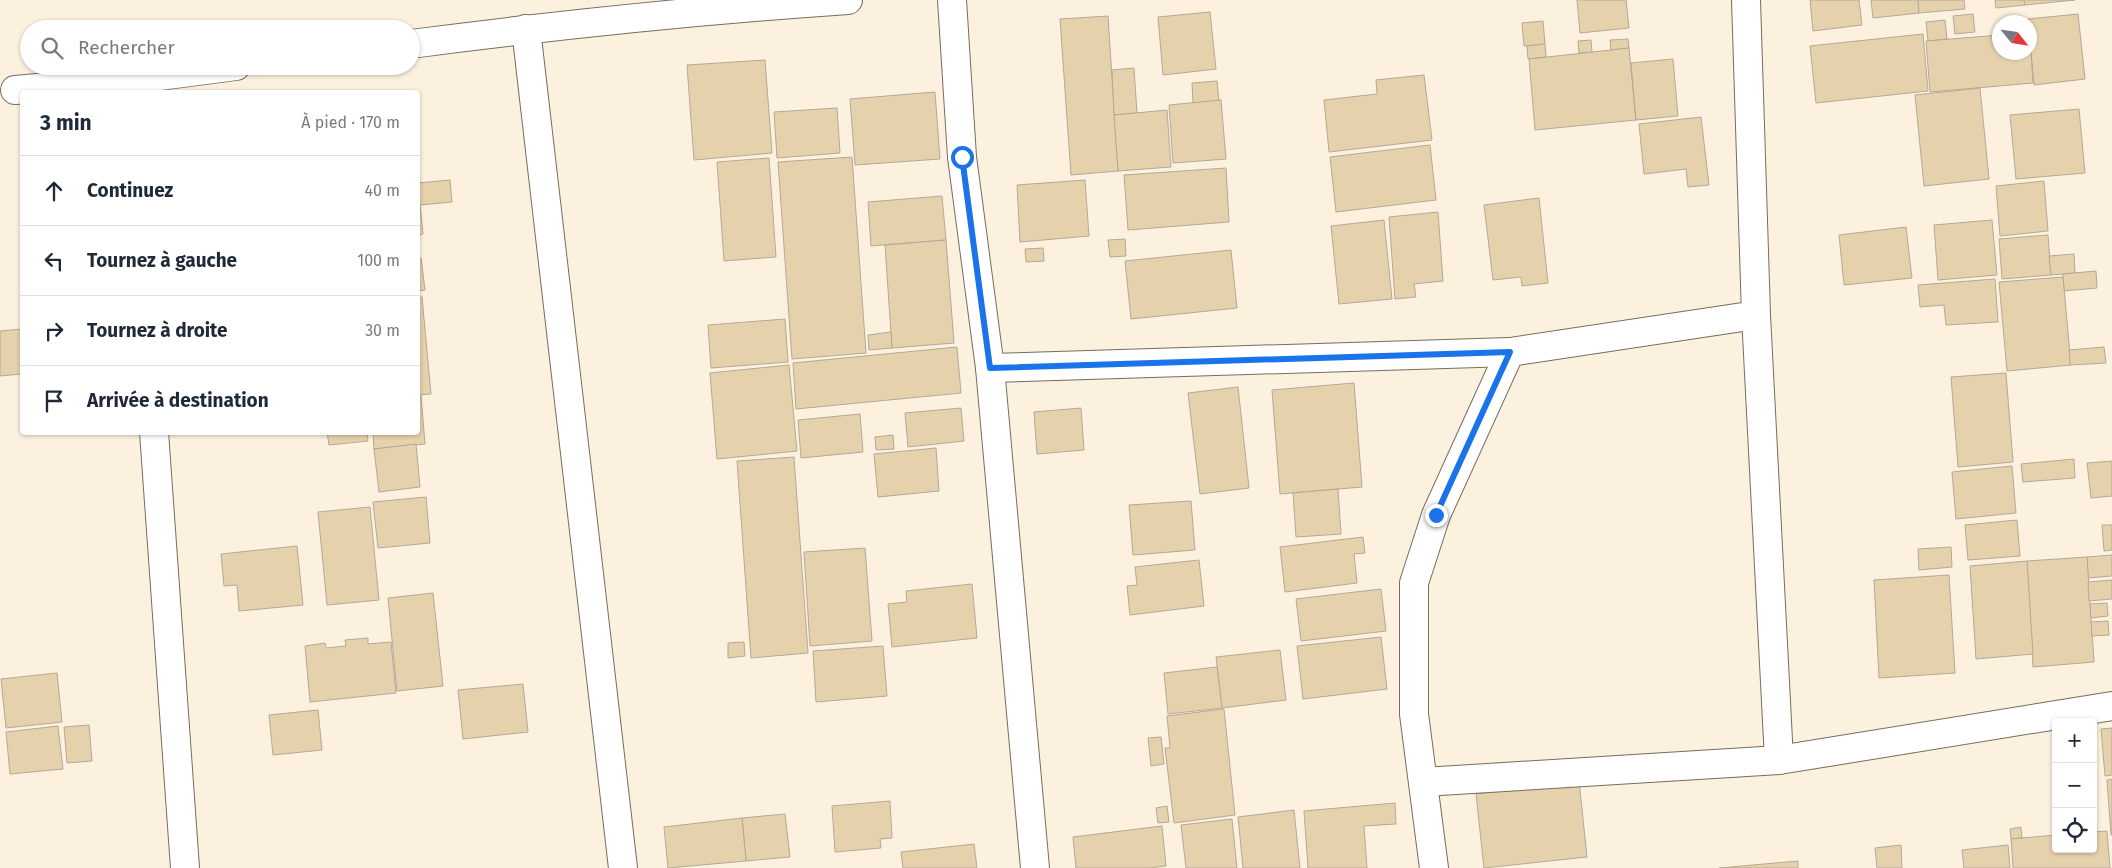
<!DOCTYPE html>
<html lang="fr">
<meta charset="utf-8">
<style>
body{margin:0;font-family:"Fira Sans",sans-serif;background:#f6f6f7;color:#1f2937}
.controls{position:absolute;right:15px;bottom:15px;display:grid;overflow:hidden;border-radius:5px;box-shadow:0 1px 4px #0004}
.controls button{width:45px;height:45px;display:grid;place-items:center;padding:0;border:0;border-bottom:1px solid #e0e1e3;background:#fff;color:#1f2937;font:25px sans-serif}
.compass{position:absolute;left:1992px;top:15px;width:45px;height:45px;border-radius:50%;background:#fff;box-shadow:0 1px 4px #0004;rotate:120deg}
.stop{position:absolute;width:15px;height:15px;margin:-11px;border:4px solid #1a73e8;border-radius:50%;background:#fff}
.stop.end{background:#1a73e8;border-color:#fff;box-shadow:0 1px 5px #0008}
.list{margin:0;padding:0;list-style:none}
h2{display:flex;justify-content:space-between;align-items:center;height:65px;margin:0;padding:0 20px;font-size:21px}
h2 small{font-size:16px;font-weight:400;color:#747a83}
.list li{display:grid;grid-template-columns:32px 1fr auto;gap:15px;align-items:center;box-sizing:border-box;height:70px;padding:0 20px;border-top:1px solid #e0e1e3}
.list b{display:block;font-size:19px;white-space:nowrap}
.list em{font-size:16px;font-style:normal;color:#747a83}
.icon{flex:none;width:28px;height:28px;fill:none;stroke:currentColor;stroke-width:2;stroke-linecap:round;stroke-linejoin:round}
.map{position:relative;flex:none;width:2112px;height:868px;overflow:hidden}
.search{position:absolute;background:#fff;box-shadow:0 1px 4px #0004;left:20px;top:20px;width:400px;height:55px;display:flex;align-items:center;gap:12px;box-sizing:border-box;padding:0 18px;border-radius:28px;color:#747a83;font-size:19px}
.panel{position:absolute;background:#fff;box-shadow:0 1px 4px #0004;left:20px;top:90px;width:400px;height:345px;border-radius:5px}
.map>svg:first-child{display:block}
.building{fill:#e6d1ad;stroke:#b4a997}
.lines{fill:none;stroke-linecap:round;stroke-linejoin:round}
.street-casing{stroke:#776d5d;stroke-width:30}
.street{stroke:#fff;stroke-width:28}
.route{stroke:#1a73e8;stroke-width:6}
</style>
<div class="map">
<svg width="2112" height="868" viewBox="0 0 2112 868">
<rect width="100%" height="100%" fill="#fcf0de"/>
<!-- building -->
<g class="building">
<path d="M1577,0H1626L1629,28L1580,33Z"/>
<path d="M1810,0H1859L1862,25L1813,31Z"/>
<path d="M1871,0H1918L1919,13L1873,18Z"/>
<path d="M1918,0H1964L1965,9L1919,13Z"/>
<path d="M1995,0H2024L2025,5L1996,8Z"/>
<path d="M2024,0H2075L2025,5Z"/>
<path d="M1210,12L1216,69L1163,75L1158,17Z"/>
<path d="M1973,14L1975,32L1955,34L1953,16Z"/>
<path d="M2078,14L2085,79L2034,85L2028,19Z"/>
<path d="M1108,16L1118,171L1071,175L1060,19Z"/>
<path d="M1945,20L1947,39L1928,41L1926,22Z"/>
<path d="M1543,21L1545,44L1524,46L1522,23Z"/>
<path d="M1923,34L1928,91L1816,103L1810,46Z"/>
<path d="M2000,35V52H2030V39L2033,83L1930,92L1926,41Z"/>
<path d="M1628,39L1629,48L1611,50L1610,40Z"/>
<path d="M1591,40L1592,52L1579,53L1578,41Z"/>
<path d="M1545,44L1546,57L1528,59L1527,46Z"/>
<path d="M1629,48L1636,120L1535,130L1529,59Z"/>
<path d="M1673,59L1678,116L1636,120L1631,63Z"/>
<path d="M765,60L772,153L694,160L687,65Z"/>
<path d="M1134,68L1137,113L1114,115L1112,70Z"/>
<path d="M1424,75L1432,140L1329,152L1324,100L1377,94L1376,80Z"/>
<path d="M1217,81L1219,101L1193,103L1192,83Z"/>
<path d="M1980,88L1989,179L1924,186L1915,95Z"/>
<path d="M935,92L940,159L855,165L850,99Z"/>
<path d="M1221,100L1226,159L1173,163L1169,105Z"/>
<path d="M837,108L840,153L777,158L774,112Z"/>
<path d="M2079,109L2085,173L2016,179L2010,115Z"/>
<path d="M1167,110L1171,167L1118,171L1114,115Z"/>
<path d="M1701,117L1709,185L1688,187L1686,169L1644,174L1639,124Z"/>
<path d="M1430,145L1436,200L1336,212L1330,157Z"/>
<path d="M852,157L866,353L792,359L778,162Z"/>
<path d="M769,158L776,257L724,261L717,162Z"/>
<path d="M1226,168L1229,222L1128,230L1124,175Z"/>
<path d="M450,180L452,202L420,205L423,234L418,235V183Z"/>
<path d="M1085,180L1089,236L1020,242L1017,185Z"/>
<path d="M2044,181L2048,231L2000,236L1996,186Z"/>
<path d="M942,196L946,240L871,246L868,202Z"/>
<path d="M1539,198L1548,283L1522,286L1521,277L1493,280L1484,205Z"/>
<path d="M1438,212L1443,281L1414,284L1416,297L1395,299L1389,217Z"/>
<path d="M1384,220L1392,299L1339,304L1331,226Z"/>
<path d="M1992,220L1997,275L1938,280L1934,225Z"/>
<path d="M1906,227L1912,278L1844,285L1839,235Z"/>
<path d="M2048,235L2051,275L2002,279L1999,239Z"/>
<path d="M1125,239L1126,256L1110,257L1108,240Z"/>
<path d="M946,240L954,343L892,348L885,245Z"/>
<path d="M1043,248L1044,261L1026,262L1025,249Z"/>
<path d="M1231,250L1237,308L1131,319L1125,261Z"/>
<path d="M2074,254L2075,273L2051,275L2049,256Z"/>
<path d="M421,258L425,290L418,291V259Z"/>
<path d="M2096,271L2097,288L2064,291L2063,274Z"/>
<path d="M2063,277L2071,365L2007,371L1999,282Z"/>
<path d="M1995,279L1998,322L1946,325L1944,305L1920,307L1918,285Z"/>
<path d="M418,297H422L431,394L418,395Z"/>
<path d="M785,319L788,362L711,368L708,325Z"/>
<path d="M22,329V374L0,376V331Z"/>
<path d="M891,332L892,348L869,350L868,335Z"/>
<path d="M957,347L961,393L796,409L793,363Z"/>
<path d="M2104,347L2106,363L2070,365L2069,350Z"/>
<path d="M789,365L797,451L717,459L710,373Z"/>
<path d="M2006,373L2013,462L1958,467L1951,377Z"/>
<path d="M1354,383L1362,487L1280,494L1272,390Z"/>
<path d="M1238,387L1249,488L1200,494L1188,393Z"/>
<path d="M418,396H421L425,444L374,449L373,432H418Z"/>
<path d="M961,408L964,441L908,447L905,413Z"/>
<path d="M1081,408L1084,450L1037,454L1034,412Z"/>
<path d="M860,414L863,452L801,458L798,420Z"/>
<path d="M327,432H367L368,441L329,445Z"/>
<path d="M893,435L894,449L876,450L875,437Z"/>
<path d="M416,444L420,487L379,492L374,449Z"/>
<path d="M936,448L939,491L878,497L874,454Z"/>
<path d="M794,457L808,653L751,658L737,461Z"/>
<path d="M2074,459L2075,478L2023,482L2021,464Z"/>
<path d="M2112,461V496L2091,498L2087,463Z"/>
<path d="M2012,466L2016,513L1956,519L1952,472Z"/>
<path d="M1338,489L1341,534L1296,537L1293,493Z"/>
<path d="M426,497L430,543L378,548L373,502Z"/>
<path d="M1191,501L1195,550L1133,555L1129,505Z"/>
<path d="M370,507L379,600L327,605L318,512Z"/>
<path d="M2017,520L2020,556L1968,560L1965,525Z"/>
<path d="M2102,525H2112V550L2104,551Z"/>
<path d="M1363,537L1365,553L1354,554L1357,583L1285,592L1280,547Z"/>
<path d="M297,546L303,605L239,611L237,585L224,586L221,554Z"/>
<path d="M1951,547L1952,567L1919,570L1918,549Z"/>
<path d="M865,548L872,641L810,646L804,552Z"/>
<path d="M2112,555V576L2088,578L2087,557Z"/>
<path d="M2087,557L2094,662L2033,667L2027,561Z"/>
<path d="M1199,560L1204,606L1130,615L1127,586L1137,585L1135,567Z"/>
<path d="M2027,561L2033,654L1976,659L1970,566Z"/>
<path d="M1949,575L1955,673L1879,678L1874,580Z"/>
<path d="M2112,580V599L2089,601L2088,582Z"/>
<path d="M972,584L977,638L892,647L888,604L907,602L906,591Z"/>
<path d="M1381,589L1386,631L1301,641L1296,599Z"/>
<path d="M433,593L443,686L397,691L388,598Z"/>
<path d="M2107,603L2108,616L2091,618L2090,604Z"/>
<path d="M2108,621L2109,635L2092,636L2091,622Z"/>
<path d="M1381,637L1387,689L1303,699L1297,646Z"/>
<path d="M368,638V644L391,642L396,693L310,702L305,646L325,643L326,648L346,646L345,640Z"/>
<path d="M744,642L745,656L728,658V643Z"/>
<path d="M883,646L887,696L816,702L813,651Z"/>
<path d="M1280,650L1286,700L1222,708L1216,657Z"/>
<path d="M1217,667L1222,708L1168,714L1164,673Z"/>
<path d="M57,673L62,722L6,728L1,679Z"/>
<path d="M523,684L528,732L463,739L458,690Z"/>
<path d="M1224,709L1235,815L1174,823L1165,748H1170L1167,716Z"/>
<path d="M318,710L322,750L273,755L269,715Z"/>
<path d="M89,725L92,761L67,763L64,727Z"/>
<path d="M58,726L63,769L10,774L6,732Z"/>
<path d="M2112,728V775L2105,776L2101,729Z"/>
<path d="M1161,737L1164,764L1151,766L1148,738Z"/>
<path d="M2112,779V835H2111L2107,780Z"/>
<path d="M1579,781L1587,857L1484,868L1476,794Z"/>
<path d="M890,801L892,838L880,839L881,848L835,852L832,806Z"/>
<path d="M1395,803L1396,824L1364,826L1367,868H1308L1304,811Z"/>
<path d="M1167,806L1169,822L1158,823L1156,808Z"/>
<path d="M1294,810L1300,868H1243L1238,817Z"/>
<path d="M785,814L790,857L746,861L742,818Z"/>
<path d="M742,818L746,861L668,868L664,827Z"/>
<path d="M1232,819L1237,868H1186L1181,825Z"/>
<path d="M1162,826L1166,866L1150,868H1076L1073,837Z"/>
<path d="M2021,827L2022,838L2011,839L2010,829Z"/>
<path d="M2107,831L2110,868H2013L2011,839L2056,835V849H2093V832Z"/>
<path d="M974,844L977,868H903L901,852Z"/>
<path d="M1901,845L1902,868H1877L1875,848Z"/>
<path d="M2008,845L2010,868H1964L1962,850Z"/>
<path d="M1798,861V868H1719Z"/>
</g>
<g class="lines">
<defs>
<g id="street">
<path d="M952,0L962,157L990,368L1510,352"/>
<path d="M526,29L623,868"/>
<path d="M411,44C557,25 702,10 848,0"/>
<path d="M15,90L129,80L236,66"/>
<path d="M1756,315L1779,760"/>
<path d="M990,368L1035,868"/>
<path d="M154,432L185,868"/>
<path d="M1423,782L1779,760L2112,706"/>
<path d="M1434,868L1414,714V583L1436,515L1510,352L1756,315L1746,0"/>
</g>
</defs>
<!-- street casing -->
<use href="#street" class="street-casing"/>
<!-- street -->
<use href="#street" class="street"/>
</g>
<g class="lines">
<!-- route -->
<path class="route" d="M962,157L990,368L1510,352L1436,515"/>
</g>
</svg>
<div class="controls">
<button>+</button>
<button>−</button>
<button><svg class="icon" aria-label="locate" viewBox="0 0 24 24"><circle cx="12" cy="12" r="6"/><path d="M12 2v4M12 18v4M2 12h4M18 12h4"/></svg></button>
</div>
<svg class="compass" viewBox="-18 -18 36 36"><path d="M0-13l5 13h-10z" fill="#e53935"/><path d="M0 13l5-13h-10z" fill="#747a83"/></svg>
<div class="stop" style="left:962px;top:157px"></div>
<div class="stop end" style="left:1436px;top:515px"></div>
<div class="search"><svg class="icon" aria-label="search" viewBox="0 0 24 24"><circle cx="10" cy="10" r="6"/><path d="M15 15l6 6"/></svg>Rechercher</div>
<section class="panel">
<h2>3 min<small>À pied · 170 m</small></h2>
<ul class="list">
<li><svg class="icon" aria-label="ahead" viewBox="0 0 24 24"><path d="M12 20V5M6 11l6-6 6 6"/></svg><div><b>Continuez</b></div><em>40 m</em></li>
<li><svg class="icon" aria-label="left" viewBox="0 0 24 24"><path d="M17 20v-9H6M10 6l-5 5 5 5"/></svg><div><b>Tournez à gauche</b></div><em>100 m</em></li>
<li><svg class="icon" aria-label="right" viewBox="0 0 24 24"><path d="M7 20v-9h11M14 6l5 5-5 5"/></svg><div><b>Tournez à droite</b></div><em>30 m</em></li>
<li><svg class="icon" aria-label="arrive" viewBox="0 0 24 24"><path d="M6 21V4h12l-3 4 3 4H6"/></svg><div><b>Arrivée à destination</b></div></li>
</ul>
</section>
</div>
